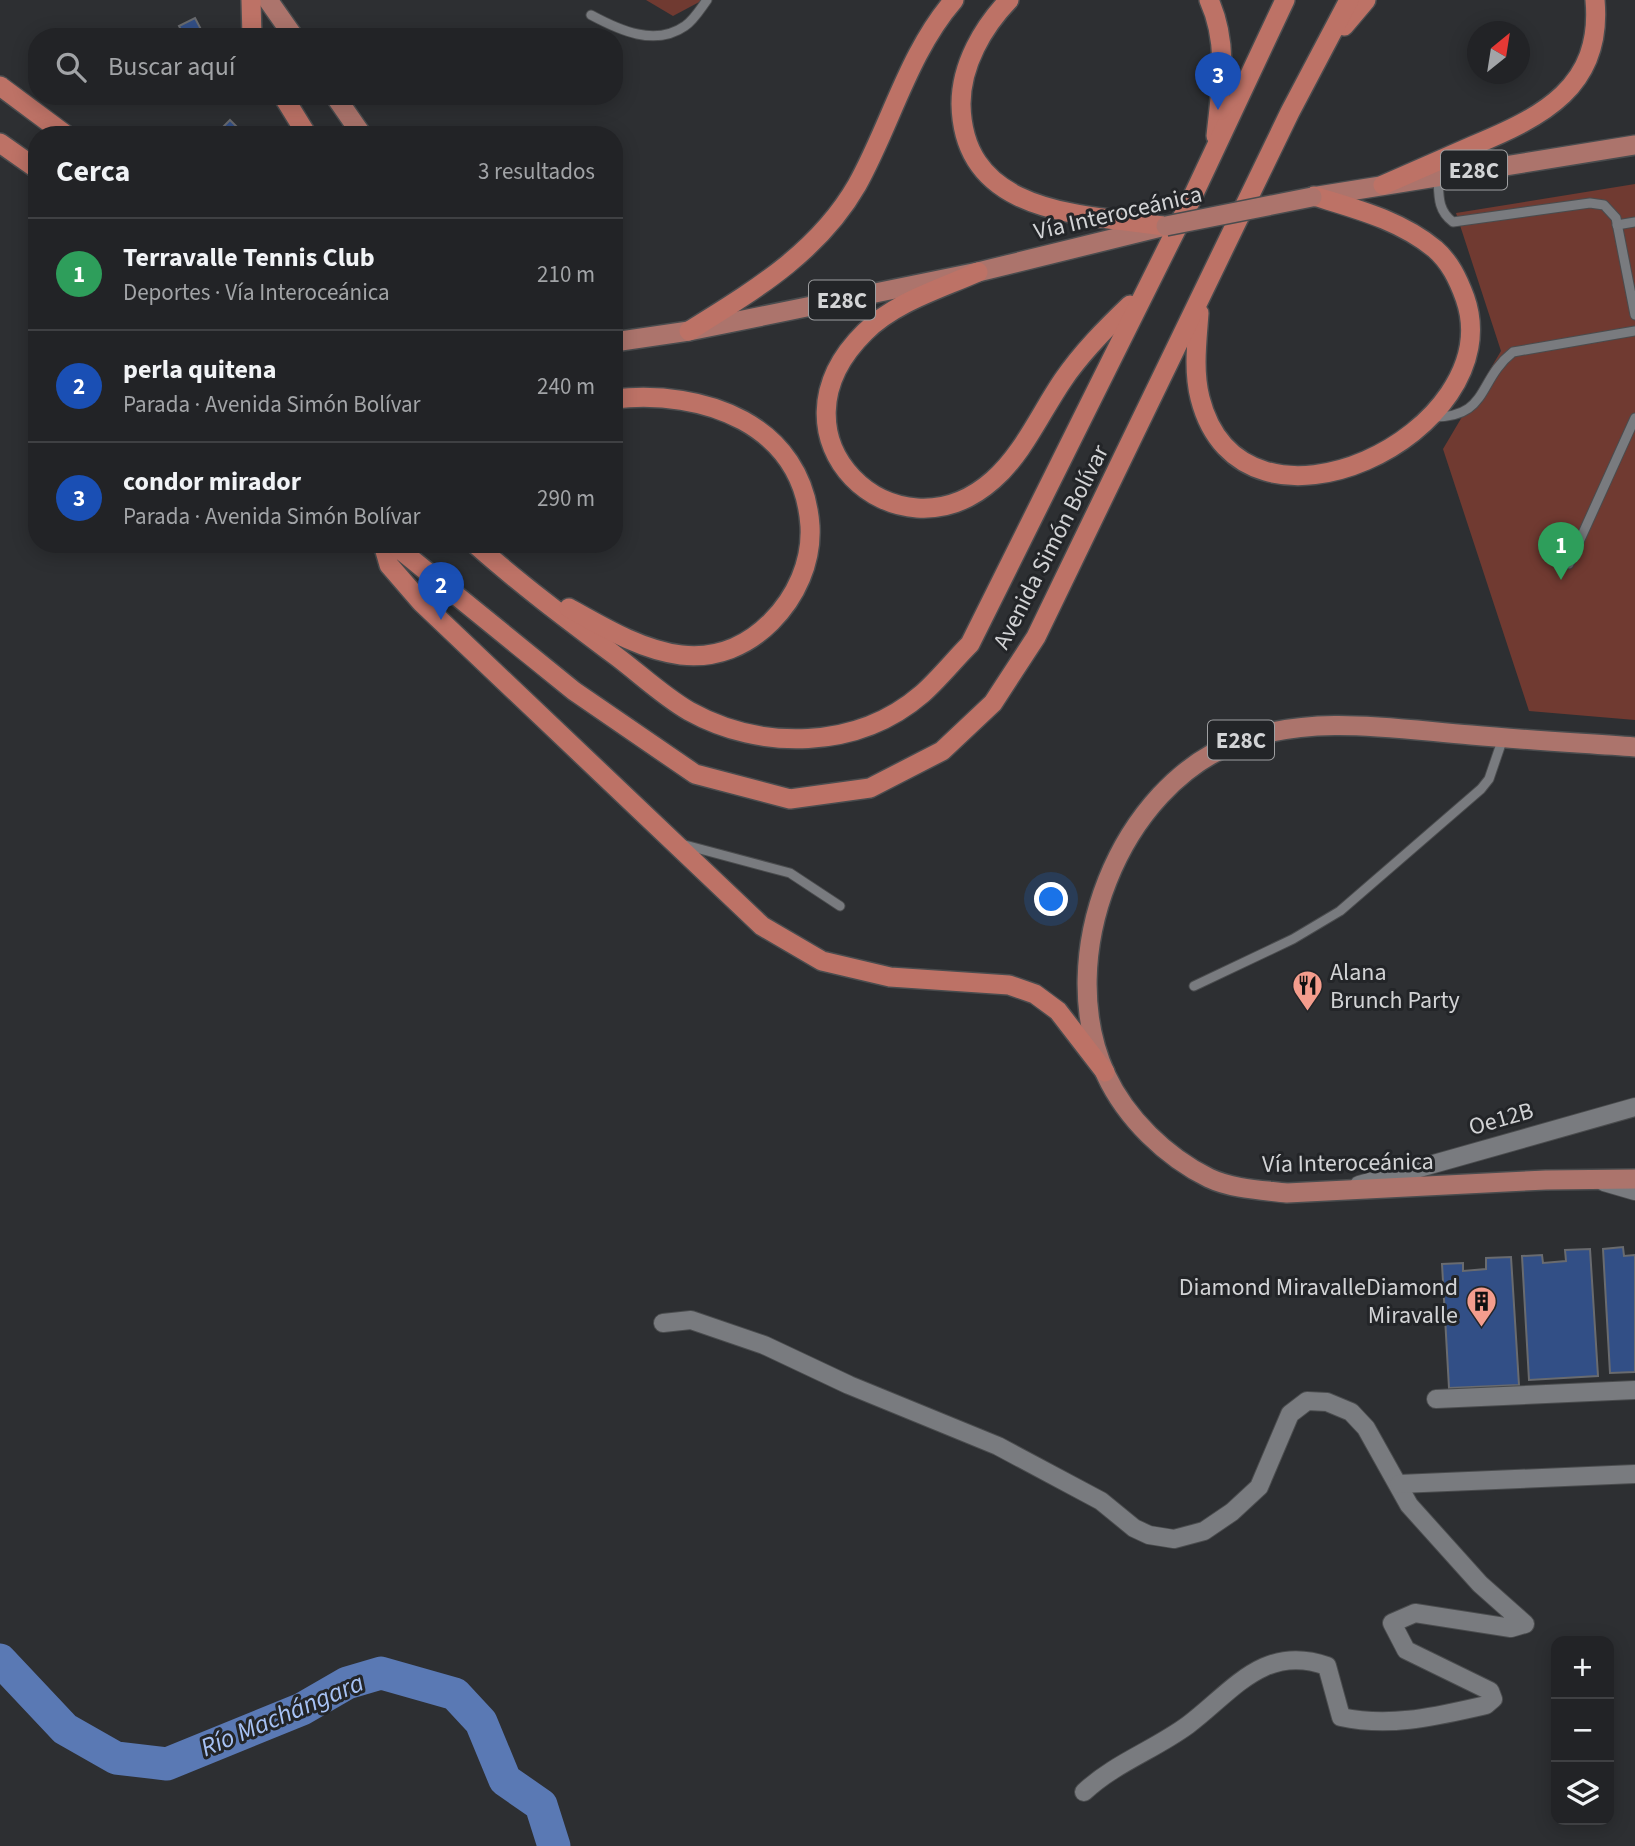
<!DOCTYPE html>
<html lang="es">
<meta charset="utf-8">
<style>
body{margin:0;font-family:"Source Sans 3",sans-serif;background:#2e2f32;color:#f1f3f6}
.controls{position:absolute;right:21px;bottom:21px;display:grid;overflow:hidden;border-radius:14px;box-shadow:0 4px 18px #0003}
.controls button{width:63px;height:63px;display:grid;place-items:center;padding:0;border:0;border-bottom:2px solid #3f4043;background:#222326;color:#f1f3f6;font:35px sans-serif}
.compass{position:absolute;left:1467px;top:21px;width:63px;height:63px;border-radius:50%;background:#222326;box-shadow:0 4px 18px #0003;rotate:30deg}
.you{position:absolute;left:1052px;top:900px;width:24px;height:24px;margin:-18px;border:5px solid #fff;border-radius:50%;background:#1a73e8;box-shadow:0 0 0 10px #1a73e833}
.badge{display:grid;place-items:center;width:46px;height:46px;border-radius:50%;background:#0b8043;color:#fff;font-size:23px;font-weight:700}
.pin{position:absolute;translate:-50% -58px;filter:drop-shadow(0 2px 4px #0008)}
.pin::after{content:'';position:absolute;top:37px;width:24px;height:21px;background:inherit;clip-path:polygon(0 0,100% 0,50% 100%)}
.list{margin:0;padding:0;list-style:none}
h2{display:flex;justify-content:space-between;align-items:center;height:91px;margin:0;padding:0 28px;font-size:30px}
h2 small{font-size:23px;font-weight:400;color:#a2a4a7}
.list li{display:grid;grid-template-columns:46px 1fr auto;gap:21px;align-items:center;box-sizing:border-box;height:112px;padding:0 28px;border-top:2px solid #3f4043}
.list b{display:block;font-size:26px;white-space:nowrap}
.list p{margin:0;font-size:23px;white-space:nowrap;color:#a2a4a7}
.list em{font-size:23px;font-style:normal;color:#a2a4a7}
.icon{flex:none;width:38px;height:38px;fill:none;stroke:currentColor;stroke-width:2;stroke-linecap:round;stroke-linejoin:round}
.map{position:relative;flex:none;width:1635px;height:1846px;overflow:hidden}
.search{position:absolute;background:#222326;box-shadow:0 4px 18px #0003;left:28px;top:28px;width:595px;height:77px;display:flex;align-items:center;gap:18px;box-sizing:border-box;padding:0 24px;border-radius:28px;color:#a2a4a7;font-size:26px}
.panel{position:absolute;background:#222326;box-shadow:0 4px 18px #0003;left:28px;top:126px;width:595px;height:427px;border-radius:28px}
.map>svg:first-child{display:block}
.green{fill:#703a31}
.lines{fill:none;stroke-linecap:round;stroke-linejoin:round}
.river{stroke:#5a79b4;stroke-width:33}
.building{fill:#324f86;stroke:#696b6f;stroke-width:2}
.service-casing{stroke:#4a4c4e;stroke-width:11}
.minor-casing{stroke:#4a4c4e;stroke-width:20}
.primary-casing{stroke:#4a4c4e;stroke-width:22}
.trunk-casing{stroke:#4a4c4e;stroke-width:22}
.service{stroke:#797b7f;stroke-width:9}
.minor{stroke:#797b7f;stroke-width:18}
.primary{stroke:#ac746c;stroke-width:19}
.trunk{stroke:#bd7266;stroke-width:19}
.primary-bridge-casing{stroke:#4a4c4e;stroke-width:22;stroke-linecap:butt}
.primary-bridge{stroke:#ac746c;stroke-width:19}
.labels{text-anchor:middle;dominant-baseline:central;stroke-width:6;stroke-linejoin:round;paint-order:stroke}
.shield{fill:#232528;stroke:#9e9fa1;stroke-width:2}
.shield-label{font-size:23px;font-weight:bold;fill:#d2d3d5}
.street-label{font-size:24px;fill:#d2d3d5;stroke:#232528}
.poi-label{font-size:24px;fill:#d2d3d5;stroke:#232528;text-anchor:start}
.water-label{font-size:26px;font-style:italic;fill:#a7c2f4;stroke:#232528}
</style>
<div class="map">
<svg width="1635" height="1846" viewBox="0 0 1635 1846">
<rect width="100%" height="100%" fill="#2d2f32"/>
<!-- green -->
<g class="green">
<path d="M646,0H703L673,16Z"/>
<path d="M1635,184V720L1529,711L1443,449L1501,351L1456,213Z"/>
</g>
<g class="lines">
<!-- river -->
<path class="river" d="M0,1660L65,1729L116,1758L167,1764L302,1709L347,1683L381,1673L455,1694L481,1722L505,1780L541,1805L554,1846"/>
</g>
<!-- building -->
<g class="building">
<path d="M195,18L205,37H185L179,26Z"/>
<path d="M230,120L244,134L243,135H225L220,130Z"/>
<path d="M1623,1247L1624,1256L1635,1255V1372L1610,1373L1603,1249Z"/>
<path d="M1590,1249L1598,1376L1529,1380L1522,1256L1542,1255L1543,1263L1566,1261L1565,1250Z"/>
<path d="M1511,1257L1519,1385L1449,1388L1442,1264L1463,1263V1271L1486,1269V1258Z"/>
</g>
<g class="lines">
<defs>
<g id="service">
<path d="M591,15C619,30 655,47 685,26C694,20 701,8 707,0"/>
<path d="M1438,176C1439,195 1437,210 1453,222L1590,203L1604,205L1616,218L1635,315"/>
<path d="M1617,225L1635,222"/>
<path d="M1429,417C1490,419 1476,381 1513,352L1635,331"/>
<path d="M1569,564L1635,418"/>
<path d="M685,845L790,873L840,906"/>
<path d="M1194,986L1293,939L1340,911L1481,789L1489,779L1503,738"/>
</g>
<g id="minor">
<path d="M1604,1182L1635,1191"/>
<path d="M1359,1185L1635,1107"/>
<path d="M663,1323L691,1320L764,1345L849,1385L998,1446L1101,1501L1134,1528L1149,1535L1174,1539L1204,1531L1232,1512L1259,1487L1290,1414L1307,1401L1327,1402L1351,1412L1366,1428L1409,1505L1480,1584L1525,1624L1511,1628L1415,1613L1392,1623L1406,1650L1490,1691L1493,1699L1486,1705C1437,1716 1391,1728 1341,1717L1327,1666C1264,1643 1232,1692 1188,1725C1154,1750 1115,1763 1084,1792"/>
<path d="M1436,1399L1635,1390"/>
<path d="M1399,1484L1635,1474"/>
</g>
<g id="primary">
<path d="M268,0L294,37"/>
<path d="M335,96L362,135"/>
<path d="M1312,197L1635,145"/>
<path d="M614,342L689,331L978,272L1161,227"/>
<path d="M1635,747C1580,743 1526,740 1471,735C1395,729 1314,714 1240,741C1119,785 1052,958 1106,1075C1126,1118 1166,1157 1209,1178C1232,1189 1262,1190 1287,1193L1546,1180L1635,1179"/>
</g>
<g id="trunk">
<path d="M251,0L252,37"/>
<path d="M1009,0C983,27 961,65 961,104C963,215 1080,214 1164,226"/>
<path d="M1209,0C1229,44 1221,89 1216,136"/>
<path d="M1344,26L1366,0"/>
<path d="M0,86L66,135"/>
<path d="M283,96L307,135"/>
<path d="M0,143L37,169"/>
<path d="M1383,185C1413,172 1442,159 1472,146C1542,117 1603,87 1595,0"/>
<path d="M978,272C940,289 895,302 865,332C758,437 896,566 993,480C1023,454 1041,412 1063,380C1082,352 1106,328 1130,305"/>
<path d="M1199,313C1197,341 1193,370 1200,398C1242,564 1512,432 1465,298C1458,279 1450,262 1435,249C1400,220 1356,209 1314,196"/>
<path d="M689,331C753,291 818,253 857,185C891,124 908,53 954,0"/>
<path d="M383,544L389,565L421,602L762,926L822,961L890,977L1009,985L1035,994L1058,1011L1105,1072"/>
<path d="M393,544L574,691L695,774L790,799L870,788L942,751L993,703L1036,637L1290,112L1349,0"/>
<path d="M475,544C520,584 568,620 616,656C640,674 663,696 689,711C761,751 857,750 922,694C939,679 954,660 970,644L1191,200L1285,0"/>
<path d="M569,608C603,627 641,650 681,655C716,659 747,646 771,622C796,597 812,562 810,526C803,424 704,389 614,399"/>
</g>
</defs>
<!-- service casing -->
<use href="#service" class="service-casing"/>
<!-- minor casing -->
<use href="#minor" class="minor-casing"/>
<!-- primary casing -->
<use href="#primary" class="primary-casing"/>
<!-- trunk casing -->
<use href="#trunk" class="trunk-casing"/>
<!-- service -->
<use href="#service" class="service"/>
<!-- minor -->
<use href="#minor" class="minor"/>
<!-- primary -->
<use href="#primary" class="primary"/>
<!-- trunk -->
<use href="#trunk" class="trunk"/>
<defs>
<path id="primary-bridge" d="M1166,226L1312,197"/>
</defs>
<!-- primary-bridge casing -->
<use href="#primary-bridge" class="primary-bridge-casing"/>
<!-- primary-bridge -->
<use href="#primary-bridge" class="primary-bridge"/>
</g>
<!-- icons -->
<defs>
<symbol id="restaurant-pin" viewBox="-11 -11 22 30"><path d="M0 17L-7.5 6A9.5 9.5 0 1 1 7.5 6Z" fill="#f49d8d" stroke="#232528"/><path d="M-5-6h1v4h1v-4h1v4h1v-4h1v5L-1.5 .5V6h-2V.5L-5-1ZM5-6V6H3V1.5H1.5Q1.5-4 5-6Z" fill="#111"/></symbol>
<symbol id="building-pin" viewBox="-11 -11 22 30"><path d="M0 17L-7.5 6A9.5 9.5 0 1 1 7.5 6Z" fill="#f49d8d" stroke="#232528"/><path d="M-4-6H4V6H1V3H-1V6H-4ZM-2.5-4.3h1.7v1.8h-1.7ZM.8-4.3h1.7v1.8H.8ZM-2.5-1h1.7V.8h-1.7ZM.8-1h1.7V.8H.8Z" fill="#111"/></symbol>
</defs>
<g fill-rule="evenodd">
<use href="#restaurant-pin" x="1290" y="968" width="35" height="47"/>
<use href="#building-pin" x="1464" y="1284" width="35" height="47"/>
</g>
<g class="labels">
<!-- shield labels -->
<g class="shield">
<rect x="1441" y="150.5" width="66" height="39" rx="5"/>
<rect x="809" y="280.5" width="66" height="39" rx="5"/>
<rect x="1208" y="720.5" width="66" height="39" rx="5"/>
</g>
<g class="shield-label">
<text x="1474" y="170">E28C</text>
<text x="842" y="300">E28C</text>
<text x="1241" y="740">E28C</text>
</g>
<!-- street labels -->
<g class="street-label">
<text transform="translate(1118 213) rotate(-13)">Vía Interoceánica</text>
<text transform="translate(1051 547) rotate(-63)">Avenida Simón Bolívar</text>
<text transform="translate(1501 1119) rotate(-16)">Oe12B</text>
<text transform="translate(1348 1163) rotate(-1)">Vía Interoceánica</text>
</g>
<!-- poi labels -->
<g class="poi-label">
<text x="1330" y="972">Alana<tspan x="1330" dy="28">Brunch Party</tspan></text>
<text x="1458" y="1287" text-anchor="end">Diamond MiravalleDiamond<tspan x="1458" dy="28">Miravalle</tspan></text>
</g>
<!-- water labels -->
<g class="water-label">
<text transform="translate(282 1715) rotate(-23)">Río Machángara</text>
</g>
</g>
</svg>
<div class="controls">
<button>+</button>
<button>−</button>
<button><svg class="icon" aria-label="layers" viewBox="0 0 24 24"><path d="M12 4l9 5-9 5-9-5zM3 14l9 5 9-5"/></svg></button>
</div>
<svg class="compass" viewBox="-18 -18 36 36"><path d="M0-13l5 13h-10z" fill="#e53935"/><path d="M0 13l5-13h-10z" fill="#a2a4a7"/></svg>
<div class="you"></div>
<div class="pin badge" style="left:1561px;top:580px;background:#2e9e5b">1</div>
<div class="pin badge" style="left:441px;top:620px;background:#1a4fb4">2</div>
<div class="pin badge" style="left:1218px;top:110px;background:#1a4fb4">3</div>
<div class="search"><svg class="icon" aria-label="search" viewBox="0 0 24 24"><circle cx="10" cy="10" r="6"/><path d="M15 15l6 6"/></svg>Buscar aquí</div>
<section class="panel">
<h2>Cerca<small>3 resultados</small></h2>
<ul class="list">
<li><span class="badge" style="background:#2e9e5b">1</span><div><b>Terravalle Tennis Club</b><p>Deportes · Vía Interoceánica</p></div><em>210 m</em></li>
<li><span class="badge" style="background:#1a4fb4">2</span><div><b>perla quitena</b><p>Parada · Avenida Simón Bolívar</p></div><em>240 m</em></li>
<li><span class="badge" style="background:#1a4fb4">3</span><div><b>condor mirador</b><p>Parada · Avenida Simón Bolívar</p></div><em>290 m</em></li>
</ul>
</section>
</div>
